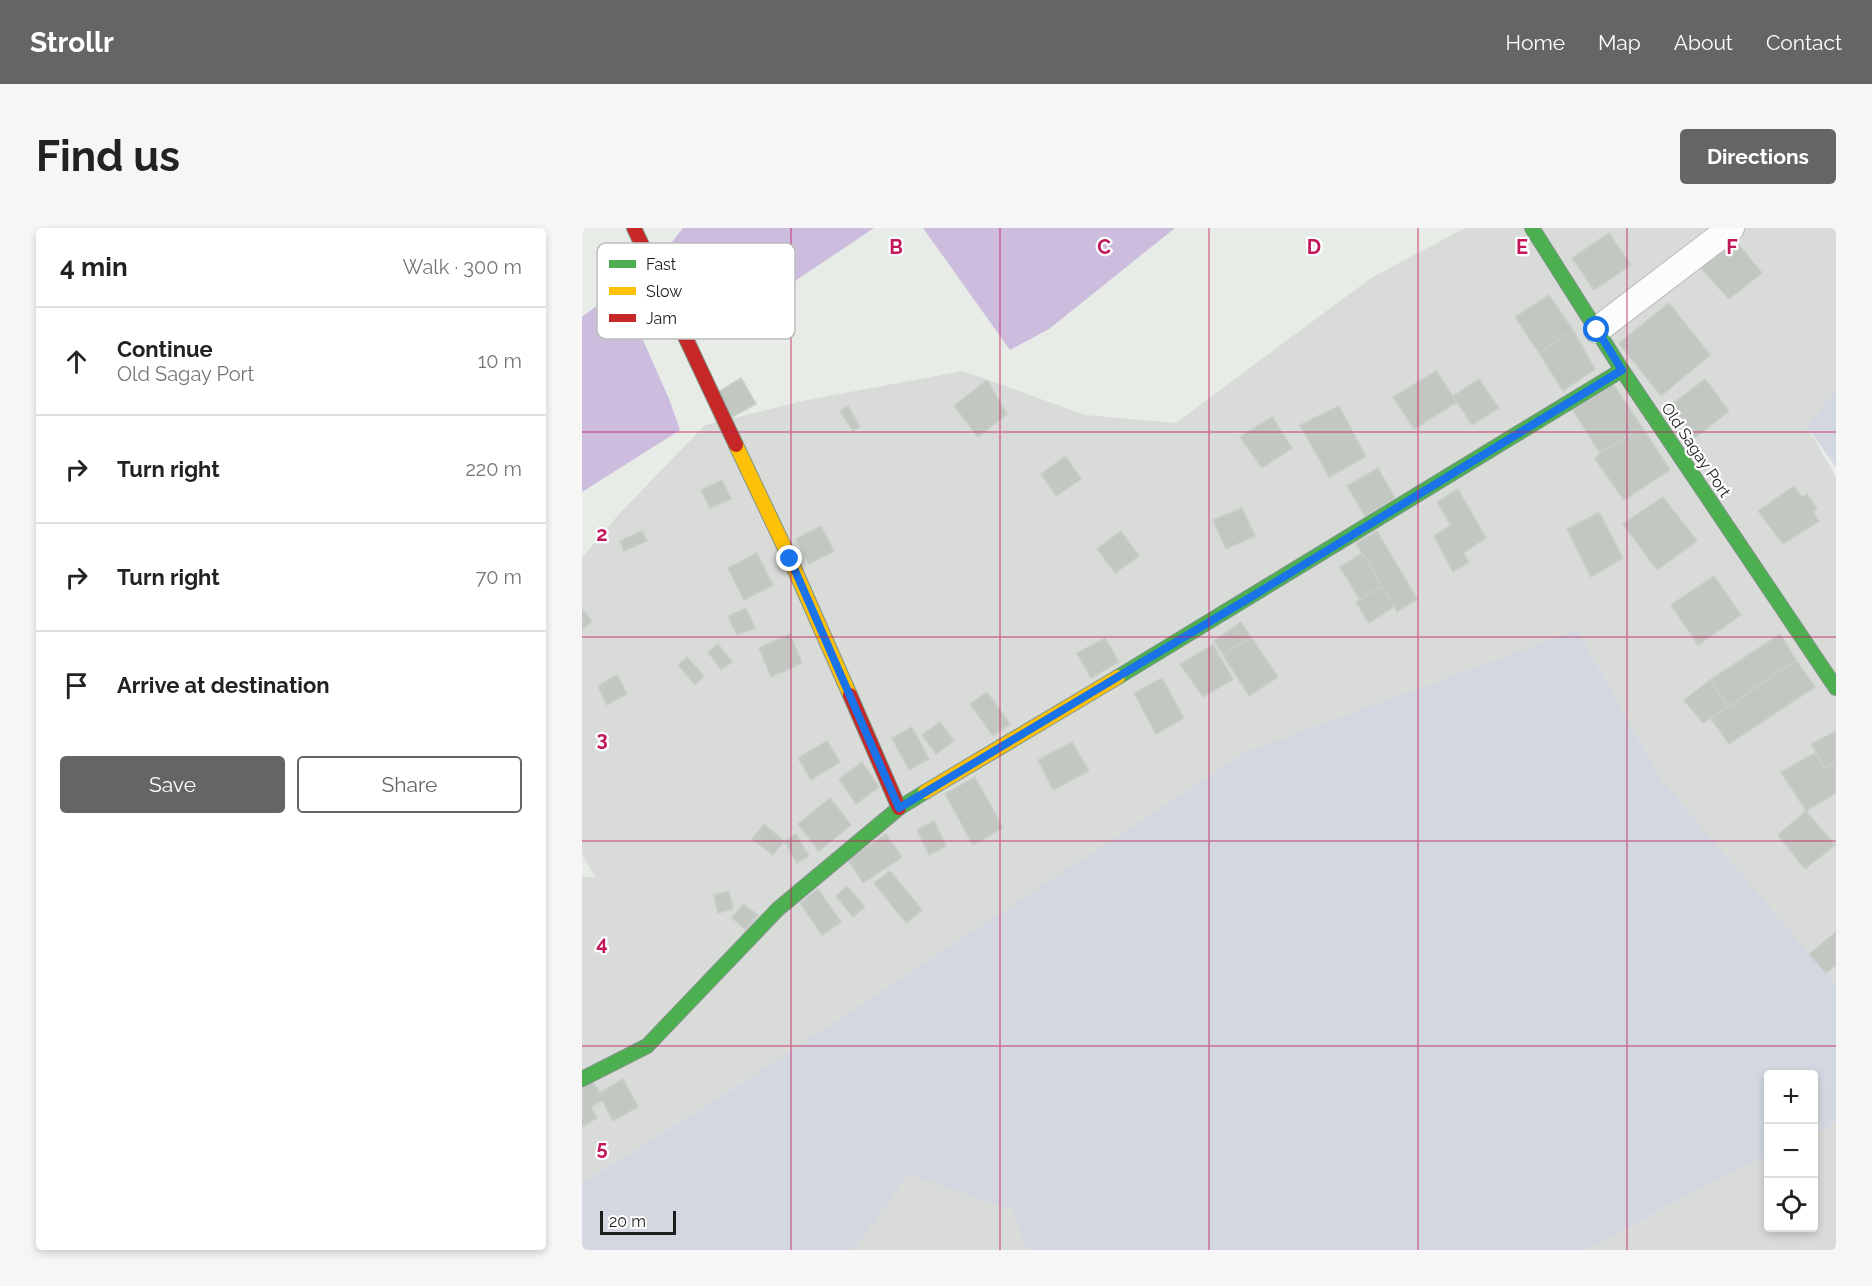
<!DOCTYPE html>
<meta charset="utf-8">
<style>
body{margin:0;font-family:Raleway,sans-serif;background:#f6f6f6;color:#222}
.controls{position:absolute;right:18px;bottom:18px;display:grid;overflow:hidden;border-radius:6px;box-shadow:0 3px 9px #0003}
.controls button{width:54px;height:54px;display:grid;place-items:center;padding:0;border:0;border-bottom:2px solid #e0e0e0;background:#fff;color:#222;font:30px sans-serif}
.scale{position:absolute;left:18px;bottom:15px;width:76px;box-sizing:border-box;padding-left:6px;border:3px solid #1e1e1e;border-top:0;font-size:16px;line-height:21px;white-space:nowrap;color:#1e1e1e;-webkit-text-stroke:4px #fff;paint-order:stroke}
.stop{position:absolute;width:18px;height:18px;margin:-14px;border:4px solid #1a73e8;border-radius:50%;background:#fff}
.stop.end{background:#1a73e8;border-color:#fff;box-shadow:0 2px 6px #0008}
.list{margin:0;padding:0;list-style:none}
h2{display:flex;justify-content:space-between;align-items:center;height:78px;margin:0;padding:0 24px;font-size:26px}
h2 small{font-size:20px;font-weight:400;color:#767676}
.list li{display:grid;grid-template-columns:39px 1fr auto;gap:18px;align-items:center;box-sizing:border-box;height:108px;padding:0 24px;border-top:2px solid #e0e0e0}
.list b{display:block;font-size:22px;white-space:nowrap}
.list p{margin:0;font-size:20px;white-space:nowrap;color:#767676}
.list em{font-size:20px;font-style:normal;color:#767676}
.actions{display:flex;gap:12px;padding:18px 24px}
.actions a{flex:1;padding:14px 0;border:2px solid #646664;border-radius:6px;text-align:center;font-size:21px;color:#646664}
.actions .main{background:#646664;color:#fff}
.icon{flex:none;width:33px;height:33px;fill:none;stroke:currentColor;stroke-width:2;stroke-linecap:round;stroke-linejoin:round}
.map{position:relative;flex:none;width:1254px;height:1022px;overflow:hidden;border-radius:6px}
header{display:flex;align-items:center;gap:36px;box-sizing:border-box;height:84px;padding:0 30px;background:#646664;color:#fff}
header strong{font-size:28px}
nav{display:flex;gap:33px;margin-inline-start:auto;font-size:21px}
.intro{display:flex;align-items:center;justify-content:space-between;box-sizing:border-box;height:144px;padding:0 36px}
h1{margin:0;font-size:42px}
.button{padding:15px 27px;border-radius:6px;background:#646664;color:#fff;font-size:21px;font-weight:700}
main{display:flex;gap:36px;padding:0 36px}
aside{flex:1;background:#fff;border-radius:6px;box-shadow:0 3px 9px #0003}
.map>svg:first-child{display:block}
.residential{fill:#d8dbd8}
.wetland{fill:#d3d8e0}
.water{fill:#ccbcde}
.building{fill:#c3c7c2;stroke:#c9cfc8;stroke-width:1.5}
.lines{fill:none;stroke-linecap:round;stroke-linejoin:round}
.street-casing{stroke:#bcbebb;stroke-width:28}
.fast-casing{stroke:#809587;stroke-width:16}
.slow-casing{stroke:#809587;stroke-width:16}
.jam-casing{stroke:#809587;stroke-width:16}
.street{stroke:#fbfcfb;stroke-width:26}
.fast{stroke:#4caf50;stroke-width:14}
.slow{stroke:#ffc107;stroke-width:14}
.jam{stroke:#c62828;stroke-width:14}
.route{stroke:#1a73e8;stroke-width:8}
.grid{fill:none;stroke:#c2185b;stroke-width:1.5;stroke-opacity:0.55}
.labels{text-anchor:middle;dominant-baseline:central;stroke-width:4.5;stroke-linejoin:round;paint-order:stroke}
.street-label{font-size:16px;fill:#1e1e1e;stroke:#fff}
.key{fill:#fff;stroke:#bcbcbc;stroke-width:1.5}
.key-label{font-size:16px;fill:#1e1e1e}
.grid-label{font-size:20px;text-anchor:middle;font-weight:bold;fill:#c2185b;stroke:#fff;stroke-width:4.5;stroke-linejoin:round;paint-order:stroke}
</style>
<header>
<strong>Strollr</strong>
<nav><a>Home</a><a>Map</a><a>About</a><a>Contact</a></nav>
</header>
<div class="intro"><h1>Find us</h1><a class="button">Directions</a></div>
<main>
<aside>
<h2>4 min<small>Walk · 300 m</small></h2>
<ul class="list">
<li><svg class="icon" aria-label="ahead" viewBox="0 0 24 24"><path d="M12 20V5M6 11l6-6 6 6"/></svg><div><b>Continue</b><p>Old Sagay Port</p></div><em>10 m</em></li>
<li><svg class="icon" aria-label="right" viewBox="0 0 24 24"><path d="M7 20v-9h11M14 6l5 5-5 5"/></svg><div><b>Turn right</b></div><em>220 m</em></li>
<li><svg class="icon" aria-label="right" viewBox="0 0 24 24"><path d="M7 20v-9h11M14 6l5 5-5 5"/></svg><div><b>Turn right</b></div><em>70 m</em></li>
<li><svg class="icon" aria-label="arrive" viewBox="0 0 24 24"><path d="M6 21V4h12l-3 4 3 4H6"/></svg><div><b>Arrive at destination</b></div></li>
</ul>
<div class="actions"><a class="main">Save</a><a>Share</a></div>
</aside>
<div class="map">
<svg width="1254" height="1022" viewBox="0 0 1254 1022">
<rect width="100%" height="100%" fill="#e7ece6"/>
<!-- residential -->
<g class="residential">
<path d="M883,0H1254V165L1225,199L1254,249V784L1078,550L996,402L160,855L0,955V649H13L0,626V330L37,286L123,197L220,173L381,143L503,187L594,195L789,50Z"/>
<path d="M1254,895V1022H1005L1138,950L1186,927V1000H1232V906Z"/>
<path d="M325,945L431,982L444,1022H272Z"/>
</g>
<!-- wetland -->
<g class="wetland">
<path d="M1254,162V239L1225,199Z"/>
<path d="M996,402L1078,550L1254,757V895L1232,906V846H1186V927L1138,950L1005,1022H444L431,982L326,946L272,1022H0V955L160,855L664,524Z"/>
</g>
<!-- water -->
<g class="water">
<path d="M101,0H292L138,103H126L79,28Z"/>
<path d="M341,0H593L467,101L428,122Z"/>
<path d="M38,60L87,171L98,202L0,264V89Z"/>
</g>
<!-- building -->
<g class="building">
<path d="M1027,5L1049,37L1012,62L990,30Z"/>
<path d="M1153,12L1180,45L1147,71L1118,39Z"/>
<path d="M967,67L991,102L957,125L933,89Z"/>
<path d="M1087,75L1128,127L1079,168L1037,115Z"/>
<path d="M991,102L1013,141L981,163L957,125Z"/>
<path d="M854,143L875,174L832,201L811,169Z"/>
<path d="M159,150L174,176L150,189L136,164Z"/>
<path d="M897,151L917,180L890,197L871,168Z"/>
<path d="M1123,151L1147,183L1113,210L1088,178Z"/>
<path d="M405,152L425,186L396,209L372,178Z"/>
<path d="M1031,156L1060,199L1018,225L990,181Z"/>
<path d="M266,178L278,199L271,203L258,183Z"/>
<path d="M757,178L784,229L747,249L718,197Z"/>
<path d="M690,189L710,220L680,240L658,209Z"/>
<path d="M1060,199L1088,242L1042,272L1013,231L1018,225Z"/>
<path d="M482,229L485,230L499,251L474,268L459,246Z"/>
<path d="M796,240L813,270L783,288L765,258Z"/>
<path d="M140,252L149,271L128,280L119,262Z"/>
<path d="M1212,258L1220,269L1225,266L1235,281L1231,284L1237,293L1201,316L1176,283Z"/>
<path d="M876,261L904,310L881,325L887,334L871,344L852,308L869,297L855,274Z"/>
<path d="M1081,269L1115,313L1075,342L1041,296Z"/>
<path d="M660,280L673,308L644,321L631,292Z"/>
<path d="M1016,285L1018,286L1041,330L1009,349L985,301Z"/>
<path d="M239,298L252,323L227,336L214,311Z"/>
<path d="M60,303L65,313L42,323L38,313Z"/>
<path d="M539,303L557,328L533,345L515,321Z"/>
<path d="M795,303L835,371L815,384L774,315Z"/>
<path d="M175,325L191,357L162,372L146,340Z"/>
<path d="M780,325L800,358L778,372L758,339Z"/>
<path d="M1132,348L1159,387L1116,417L1089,377Z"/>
<path d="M800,358L812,379L787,395L774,374Z"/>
<path d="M164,380L173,400L155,407L146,388Z"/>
<path d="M0,381L10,393L0,402Z"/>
<path d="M659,394L669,409L641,427L632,413Z"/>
<path d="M208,406L220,435L189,449L177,420Z"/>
<path d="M1198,406L1214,432L1146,479L1128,452Z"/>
<path d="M669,409L696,449L667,468L641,427Z"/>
<path d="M523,410L537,434L509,450L495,425Z"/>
<path d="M136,416L150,434L139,442L126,424Z"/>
<path d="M631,417L651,451L621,469L598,436Z"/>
<path d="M105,429L122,448L113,457L96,437Z"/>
<path d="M1214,432L1233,459L1147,516L1129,491Z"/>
<path d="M35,447L45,466L25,477L16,458Z"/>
<path d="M580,450L602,490L574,506L552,465Z"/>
<path d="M1128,452L1146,479L1121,495L1102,472Z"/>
<path d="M405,464L428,496L411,508L388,476Z"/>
<path d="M358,494L372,513L354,526L340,507Z"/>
<path d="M330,499L347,531L327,542L310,510Z"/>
<path d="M1254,503V534L1243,540L1229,516Z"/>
<path d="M245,513L258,534L229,552L216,530Z"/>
<path d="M490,514L507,543L471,562L456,532Z"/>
<path d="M1233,525L1243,540L1254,534V565L1224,583L1199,544Z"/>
<path d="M280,534L297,559L274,576L257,551Z"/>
<path d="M393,549L421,600L391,617L363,566Z"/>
<path d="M248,570L269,597L237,623L216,596Z"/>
<path d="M1224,583L1253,617L1223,641L1196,607Z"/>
<path d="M352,593L364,618L347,627L335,602Z"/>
<path d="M182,596L202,613L191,627L170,611Z"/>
<path d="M214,606L227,628L215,635L202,613Z"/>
<path d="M304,606L320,629L281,655L266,632Z"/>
<path d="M308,643L340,682L324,695L292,655Z"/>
<path d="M265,658L283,679L271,689L254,668Z"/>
<path d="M236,661L259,694L240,707L218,675Z"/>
<path d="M147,663L151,681L136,685L132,667Z"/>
<path d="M161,676L176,687L164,702L150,690Z"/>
<path d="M1254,704V737L1244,745L1227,726Z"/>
<path d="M9,851L18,865L41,851L56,879L31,893L20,872L9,879L15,890L0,899V857Z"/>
</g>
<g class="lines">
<defs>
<path id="street" d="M1015,102L1149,0"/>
<g id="fast">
<path d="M950,0L1040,142L1254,460"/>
<path d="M536,449L1040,142"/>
<path d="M0,851L65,818L196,681L317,580L343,564"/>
</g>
<g id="slow">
<path d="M154,217L208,331L268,467"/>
<path d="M343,564L536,449"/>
</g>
<g id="jam">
<path d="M52,0L154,217"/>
<path d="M268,467L317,580"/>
</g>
</defs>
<!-- street casing -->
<use href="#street" class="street-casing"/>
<!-- fast casing -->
<use href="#fast" class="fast-casing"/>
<!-- slow casing -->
<use href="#slow" class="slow-casing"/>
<!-- jam casing -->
<use href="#jam" class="jam-casing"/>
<!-- street -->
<use href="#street" class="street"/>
<!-- fast -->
<use href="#fast" class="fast"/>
<!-- slow -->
<use href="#slow" class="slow"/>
<!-- jam -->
<use href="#jam" class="jam"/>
</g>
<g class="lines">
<!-- route -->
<path class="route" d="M208,331L317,580L669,369L1040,142L1015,102"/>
</g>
<!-- grid -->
<path class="grid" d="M209,0V1022M418,0V1022M627,0V1022M836,0V1022M1045,0V1022M0,204H1254M0,409H1254M0,613H1254M0,818H1254"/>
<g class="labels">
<!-- street labels -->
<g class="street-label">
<text transform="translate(1114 222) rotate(56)">Old Sagay Port</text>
</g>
</g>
<!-- legend -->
<rect x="15" y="15" width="198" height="96" rx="9" class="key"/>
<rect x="27" y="32" width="27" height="8" fill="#4caf50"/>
<rect x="27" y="59" width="27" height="8" fill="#ffc107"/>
<rect x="27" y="86" width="27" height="8" fill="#c62828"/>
<g class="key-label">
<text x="64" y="42">Fast</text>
<text x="64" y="69">Slow</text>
<text x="64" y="96">Jam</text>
</g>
<g class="grid-label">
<text x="314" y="26">B</text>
<text x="522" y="26">C</text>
<text x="732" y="26">D</text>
<text x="940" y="26">E</text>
<text x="1150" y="26">F</text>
<text x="20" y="313">2</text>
<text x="20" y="518">3</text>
<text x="20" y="722">4</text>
<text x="20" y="927">5</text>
</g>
</svg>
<div class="controls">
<button>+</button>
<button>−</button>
<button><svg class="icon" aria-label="locate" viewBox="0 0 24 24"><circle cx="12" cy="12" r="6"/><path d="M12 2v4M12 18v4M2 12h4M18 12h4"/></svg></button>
</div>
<div class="scale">20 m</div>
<div class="stop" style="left:1015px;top:102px"></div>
<div class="stop end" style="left:208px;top:331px"></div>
</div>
</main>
